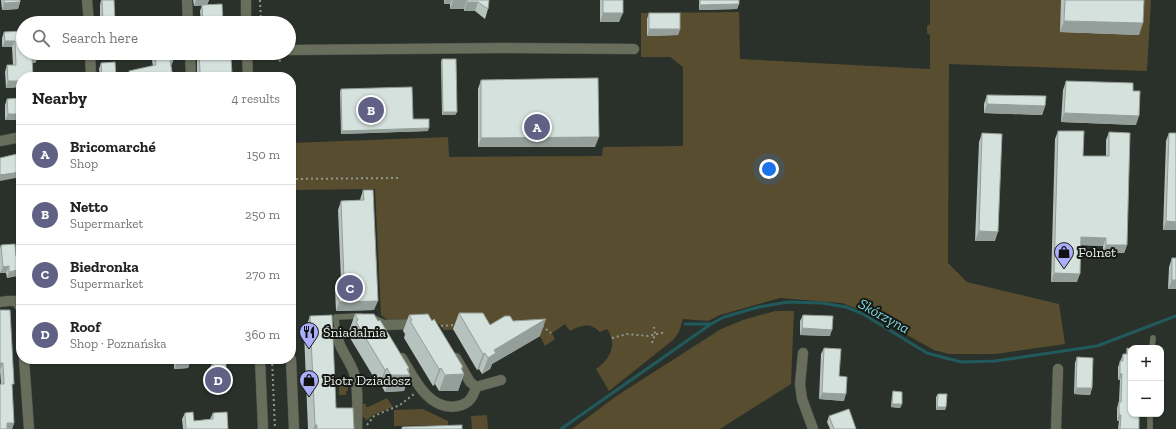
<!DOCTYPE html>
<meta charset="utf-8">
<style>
body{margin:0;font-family:"Zilla Slab",serif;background:#f6f6f6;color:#222}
.controls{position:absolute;right:12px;bottom:12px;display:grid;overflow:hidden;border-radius:8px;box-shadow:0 1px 3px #0004}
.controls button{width:36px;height:36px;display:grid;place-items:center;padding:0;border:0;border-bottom:1px solid #e0e0e0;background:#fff;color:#222;font:20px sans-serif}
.you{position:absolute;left:769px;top:169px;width:14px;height:14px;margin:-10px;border:3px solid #fff;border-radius:50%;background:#1a73e8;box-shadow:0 0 0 6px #1a73e833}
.badge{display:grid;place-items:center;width:26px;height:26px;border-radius:50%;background:#606184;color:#fff;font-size:13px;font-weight:700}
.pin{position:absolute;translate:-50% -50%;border:2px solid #fff;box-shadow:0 1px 4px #0006}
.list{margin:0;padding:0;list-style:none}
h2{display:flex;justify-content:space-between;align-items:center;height:52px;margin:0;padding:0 16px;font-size:17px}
h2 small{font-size:13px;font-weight:400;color:#767676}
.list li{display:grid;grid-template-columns:26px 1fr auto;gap:12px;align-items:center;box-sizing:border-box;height:60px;padding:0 16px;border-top:1px solid #e0e0e0}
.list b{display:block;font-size:15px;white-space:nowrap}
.list p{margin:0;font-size:13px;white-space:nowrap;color:#767676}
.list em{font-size:13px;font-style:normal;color:#767676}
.icon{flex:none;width:22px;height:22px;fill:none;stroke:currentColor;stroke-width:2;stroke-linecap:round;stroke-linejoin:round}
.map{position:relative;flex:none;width:1176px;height:429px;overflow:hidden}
.search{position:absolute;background:#fff;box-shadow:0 1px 3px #0004;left:16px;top:16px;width:280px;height:44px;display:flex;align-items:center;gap:10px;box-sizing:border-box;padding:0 14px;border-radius:22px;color:#767676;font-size:15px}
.panel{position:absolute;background:#fff;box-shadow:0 1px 3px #0004;left:16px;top:72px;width:280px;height:292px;border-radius:16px}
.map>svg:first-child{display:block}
.green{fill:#584d2f}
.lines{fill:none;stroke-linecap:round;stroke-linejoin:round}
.stream{stroke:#215a5d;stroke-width:3}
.service-casing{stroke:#494f49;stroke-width:6}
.minor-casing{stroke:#494f49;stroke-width:11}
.tertiary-casing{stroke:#494f49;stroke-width:11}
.path{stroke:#919691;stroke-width:2;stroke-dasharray:2 3;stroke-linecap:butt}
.service{stroke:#696d5c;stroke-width:5.5}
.minor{stroke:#696d5c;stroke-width:10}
.tertiary{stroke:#696d5c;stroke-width:10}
.wall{fill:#b6c2bd}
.shaded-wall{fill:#949e9a}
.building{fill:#d4e1dc;stroke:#949e9a}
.labels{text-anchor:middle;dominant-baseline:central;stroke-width:4;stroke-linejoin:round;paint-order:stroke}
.poi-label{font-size:14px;fill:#eaeeea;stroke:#151815;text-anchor:start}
.water-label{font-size:15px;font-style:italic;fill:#7cd9dd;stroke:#151815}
</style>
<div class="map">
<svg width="1176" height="429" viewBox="0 0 1176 429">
<rect width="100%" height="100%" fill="#2a312a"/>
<!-- green -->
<g class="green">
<path d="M930,0H1151L1147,71L949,64L948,263L967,282L1059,304L1065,344L996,354H949L934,350L866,312L842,303L780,298L720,315L708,321L683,319L679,332L673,340L609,391L596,369C610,359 618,345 607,329L600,332C590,322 581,325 570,331L565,324L552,333L555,339L545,346L540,336L477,329L444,330L440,325L431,319L388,320L381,315L375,189L291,190V143L448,137L449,157L602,156L603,147L683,146V67L670,57H641V13L739,12L740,59L930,69V35L927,33V26L930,24Z"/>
<path d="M775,311H794L791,384L720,429H572L618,395L721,329L743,320Z"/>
<path d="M339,378H347L348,391H346V395H339Z"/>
<path d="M387,398L393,407L373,415L367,420L362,416L361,404H366V407H368Z"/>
<path d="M423,409L448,421V425L394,426V410Z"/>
<path d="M487,415L488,429H472L471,416Z"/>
</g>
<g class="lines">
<!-- stream -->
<g class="stream">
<path d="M685,324H710"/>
<path d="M561,429L711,324L724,317L759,307L788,302L822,303L846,307L863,314L927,353L961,362L995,361L1097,346L1176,316"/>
</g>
<defs>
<g id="service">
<path d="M337,331L336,317L361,316"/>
<path d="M1152,348L1153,338"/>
<path d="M1150,429V414"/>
</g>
<g id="minor">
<path d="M87,0L89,23"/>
<path d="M187,0L188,23"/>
<path d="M289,50L500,48L634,49"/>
<path d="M90,53L91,77"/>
<path d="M190,53L191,77"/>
<path d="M0,141L21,137"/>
<path d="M0,302L8,301H16L21,308"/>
<path d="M375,321L384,325L418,324"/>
<path d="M337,331C337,347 349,358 354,373C359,389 357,412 357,429"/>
<path d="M803,353L800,384L802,399L813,429"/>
<path d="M402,358C414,378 429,412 458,406C469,404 473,397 476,387"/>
<path d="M456,358L470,382L476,387L501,380"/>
<path d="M24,359L29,429"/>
<path d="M291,359L294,429"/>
<path d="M1056,429L1058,369"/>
</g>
<g id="tertiary">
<path d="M246,0V23"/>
<path d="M247,53L248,77"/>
<path d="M260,359L263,429"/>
</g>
</defs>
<!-- service casing -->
<use href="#service" class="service-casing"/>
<!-- minor casing -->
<use href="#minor" class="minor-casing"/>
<!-- tertiary casing -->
<use href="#tertiary" class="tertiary-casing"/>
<!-- path -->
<g class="path">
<path d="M260,0L261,23"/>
<path d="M276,56L282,63"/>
<path d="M262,74H282"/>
<path d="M291,179L400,178"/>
<path d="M436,326L456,325"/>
<path d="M542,326L551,333"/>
<path d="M612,338L627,334L648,336L666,332"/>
<path d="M652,343L655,334L654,327"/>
<path d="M272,359L275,429"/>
<path d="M367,425L374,416L400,405L414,394"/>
</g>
<!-- service -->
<use href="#service" class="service"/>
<!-- minor -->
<use href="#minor" class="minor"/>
<!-- tertiary -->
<use href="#tertiary" class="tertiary"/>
</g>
<!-- wall -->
<g class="wall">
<path d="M1,0H22H20V2L18,9L2,10Z"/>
<path d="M101,0H114V23H100V5Z"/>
<path d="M193,0H209L207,5L194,6Z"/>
<path d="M444,0H489L488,9L485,19L475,11H464V9H450V4H444Z"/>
<path d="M600,0H623L619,22H600Z"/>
<path d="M699,0H739V4L737,9L699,10Z"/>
<path d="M1061,0H1144L1139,35L1060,32Z"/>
<path d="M202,5L223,22V23H201L200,11Z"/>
<path d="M649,13L680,29L678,35L647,36V19Z"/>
<path d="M4,32L78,56H60V58L37,59L35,63H32L21,77V118H19L18,120H5V105L7,99L21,98L20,87L6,88L5,72L7,65H13L12,47H2V38Z"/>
<path d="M198,53H217L218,59L231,77H197V57Z"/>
<path d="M155,55L173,61L171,66L173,77H127L129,71L153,66L152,61Z"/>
<path d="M442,59L457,112L455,115H442L441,62Z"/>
<path d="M101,63L116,77H100L99,69Z"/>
<path d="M481,80L595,147H478V89Z"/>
<path d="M1066,81L1133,91L1136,125L1061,122L1063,90Z"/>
<path d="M341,89L413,119L428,131L341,134L340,92Z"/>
<path d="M987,95L1045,106L1042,115L984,113V104Z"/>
<path d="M1058,131L1083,156H1106V140L1109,132L1127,245L1124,253H1103V246L1081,245L1077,282H1051L1055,139Z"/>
<path d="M982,133L995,241H975L979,142Z"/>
<path d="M1169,133L1176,230H1163L1166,141Z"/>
<path d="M363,190L374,310L336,311L335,289L338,280H341L338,210L341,201L360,200Z"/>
<path d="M1,245L16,256L21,255V275L7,278L6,273H0V248Z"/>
<path d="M1172,258L1176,289H1168L1169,267Z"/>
<path d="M0,310L12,389L14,423L12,429H0L1,384L0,370Z"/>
<path d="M459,313L490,325L513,321L540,336L492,364L490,369L482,374L479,369L477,370L453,329Z"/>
<path d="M355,314L409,368L404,391L385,392L381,385L379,386L350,338L352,335L349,331Z"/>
<path d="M409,315L462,370L464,374L458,391H439L435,384L433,386L404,338L405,334L403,331Z"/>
<path d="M803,315L830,336L800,335V321Z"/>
<path d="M310,316L336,408L354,429H308L304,333Z"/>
<path d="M824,348L839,376L844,401L819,399L821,354Z"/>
<path d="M1127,348L1139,429H1118L1119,421H1117V408L1119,401L1120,380H1118V367L1123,354H1126Z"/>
<path d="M1077,357L1092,388L1090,395L1074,394L1075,363Z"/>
<path d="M174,359H190V362L188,368L174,369Z"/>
<path d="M213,361L226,370L223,379L210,380L209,370Z"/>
<path d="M893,391L902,404L900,408L891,407L892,395Z"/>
<path d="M938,394L946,407L945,410H936V397Z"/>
<path d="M185,413L194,421L210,419L213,413L228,429H183L182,419Z"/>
<path d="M829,416L856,429H830L827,422Z"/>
</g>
<!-- shaded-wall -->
<g class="shaded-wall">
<path d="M196,0H209L207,5L194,6Z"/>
<path d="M445,0H452L450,4H444Z"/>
<path d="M453,0H467L464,9H450Z"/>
<path d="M20,2L18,9L2,10L4,3Z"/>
<path d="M467,2H478L475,11H464Z"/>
<path d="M739,4L737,9L699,10L700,5Z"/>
<path d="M603,13H623L619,22H600Z"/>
<path d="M1064,21L1143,23L1139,35L1060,32Z"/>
<path d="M649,29H680L678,35L647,36Z"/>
<path d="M5,41H15L12,47H2Z"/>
<path d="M37,53H79L78,56H60V58L37,59L35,63H30L32,57Z"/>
<path d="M170,61H173L170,67Z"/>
<path d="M232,74L231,77H221V75Z"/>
<path d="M8,81H21V83L20,87L6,88Z"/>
<path d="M987,104L1045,106L1042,115L984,113Z"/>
<path d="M20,112H21V118H19L18,120H5L8,114Z"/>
<path d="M443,112H457L455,115H442Z"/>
<path d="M1064,113L1139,116L1136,125L1061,122Z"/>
<path d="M429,128L428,131L341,134L342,131Z"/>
<path d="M599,137L595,147H478L481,138Z"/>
<path d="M21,172V177L0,181V175Z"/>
<path d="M1166,221L1176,222V230H1163Z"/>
<path d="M979,231L998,232L995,241H975Z"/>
<path d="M1081,237L1106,238L1103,246L1078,245Z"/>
<path d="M1106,245H1127L1124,253H1103Z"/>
<path d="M9,266L6,273H0L3,267Z"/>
<path d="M21,269V275L7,278L9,272Z"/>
<path d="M1054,273L1080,274L1077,282H1051Z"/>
<path d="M1172,280H1176V289H1168Z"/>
<path d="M378,301L374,310L336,311L339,302Z"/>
<path d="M546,319L540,336L492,364L490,369L482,374L488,358L494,350Z"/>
<path d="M802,328L832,330L830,336L800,335Z"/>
<path d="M485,353L479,369L477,370L483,354Z"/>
<path d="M190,362L188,368L174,369L177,363Z"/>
<path d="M0,363H3L0,370Z"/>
<path d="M463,367L460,375L464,374L458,391H439L445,375Z"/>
<path d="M387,368L381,385L379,386L385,370Z"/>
<path d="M409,368L406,375H410L404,391L385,392L391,375Z"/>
<path d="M441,368L435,384L433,386L439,369Z"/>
<path d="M213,370H226L223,379L210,380Z"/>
<path d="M1120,374H1122L1120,380H1118Z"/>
<path d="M1076,388H1092L1090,395L1074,394Z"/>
<path d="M822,393L846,394L844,401L819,399Z"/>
<path d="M892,404H902L900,408L891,407Z"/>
<path d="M937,407H946L945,410H936Z"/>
<path d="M1119,415H1121L1119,421H1117Z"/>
<path d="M7,423H14L12,429H5Z"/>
<path d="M315,425H317L316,429H313Z"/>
</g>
<!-- building -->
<g class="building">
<path d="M4,0H20V2L4,3Z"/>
<path d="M102,0H114L115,22L103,23Z"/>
<path d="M467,0H489L488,9L478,2H467Z"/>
<rect x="603" y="0" width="20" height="13"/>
<path d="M700,0H739V4L700,5Z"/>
<path d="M1065,0H1144L1143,23L1064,21Z"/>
<path d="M222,4L223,22H220V23H203L202,5Z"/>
<rect x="649" y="13" width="31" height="16"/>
<path d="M178,18V23H166V19Z"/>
<path d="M23,31V53H37L38,57H32L33,77H21V81H8L7,65H16L15,41H5L4,32Z"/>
<path d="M165,53H172L173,61H170L173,77H131L129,71L156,65L155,55Z"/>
<path d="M199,53H217L218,59L231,58L232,74L221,75V77H211V76L198,77L200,71Z"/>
<path d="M442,59H456L457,112H443Z"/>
<path d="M115,62L116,77H102L101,63Z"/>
<path d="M598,78L599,137L481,138V80Z"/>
<path d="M1066,81L1133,83V91H1140L1139,116L1064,113Z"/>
<path d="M412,87L413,119H429V128L342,131L341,89Z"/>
<path d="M987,95L1046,96L1045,106L987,104Z"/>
<path d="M21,98L20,114H8L7,99Z"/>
<path d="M1058,131H1084L1083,156H1109V132L1130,133L1127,245H1106V238L1081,237L1080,274L1054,273Z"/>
<path d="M982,133L1002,134L998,232L979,231Z"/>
<path d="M1169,133H1176V222L1166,221Z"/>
<path d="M21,153V172L0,175V158Z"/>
<path d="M363,190H373L378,301L339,302L338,280L344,279L341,201L364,200Z"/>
<path d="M15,244L16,256L21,255V269L9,272V266L3,267L1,245Z"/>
<rect x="1172" y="258" width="4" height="22"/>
<path d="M0,310H10L14,384H12L14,423H7V429H0V384H4L3,363H0Z"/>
<path d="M459,313H483L490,325L505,316H510L513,321L546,319L494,350L496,353L488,358L485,353L483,354Z"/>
<path d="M355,314H374L378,321L380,320L409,368L407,369L410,375H391L387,368L385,370L356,322L358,320Z"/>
<path d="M428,314L432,321L434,319L463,367L461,368L464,374L445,375L441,368L439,369L410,321L412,320L409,315Z"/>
<path d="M332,315L336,408H353L354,429H317V425H315L310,316Z"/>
<path d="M803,315L833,316L832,330L802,328Z"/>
<path d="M824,348L841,349L839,376L847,377L846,394L822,393Z"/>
<path d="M1127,348L1131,349V414H1139V429H1120L1121,415H1119V402H1121L1122,374H1120V361H1123V354H1127Z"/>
<path d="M1077,357L1093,358L1092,388H1076Z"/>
<path d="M176,359H190V362L177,363Z"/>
<path d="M226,360V370H213V361Z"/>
<path d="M893,391L902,392V404H892Z"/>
<path d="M938,394H947L946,407H937Z"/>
<path d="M849,409L856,429H834L829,416Z"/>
<path d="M193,412L194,421L213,419V413L227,412L228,429H186L185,413Z"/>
<path d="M462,425V429H402V427Z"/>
</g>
<!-- icons -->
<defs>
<symbol id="shop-pin" viewBox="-11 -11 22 30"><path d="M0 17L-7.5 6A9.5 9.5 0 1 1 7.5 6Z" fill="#abaffb" stroke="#151815"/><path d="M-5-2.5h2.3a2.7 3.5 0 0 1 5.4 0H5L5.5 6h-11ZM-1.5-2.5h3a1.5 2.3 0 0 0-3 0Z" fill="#111"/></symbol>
<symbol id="restaurant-pin" viewBox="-11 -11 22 30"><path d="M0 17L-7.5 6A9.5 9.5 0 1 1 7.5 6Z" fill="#abaffb" stroke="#151815"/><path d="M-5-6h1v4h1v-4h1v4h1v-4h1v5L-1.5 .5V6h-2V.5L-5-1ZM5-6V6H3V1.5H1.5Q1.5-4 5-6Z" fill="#111"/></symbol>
</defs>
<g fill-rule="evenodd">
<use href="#shop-pin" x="1053" y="241" width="22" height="30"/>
<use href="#restaurant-pin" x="298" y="321" width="22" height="30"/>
<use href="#shop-pin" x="298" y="369" width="22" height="30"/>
</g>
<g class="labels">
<!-- poi labels -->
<g class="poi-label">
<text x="1078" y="252">Folnet</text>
<text x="323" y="332">Śniadalnia</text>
<text x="323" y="380">Piotr Dziadosz</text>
</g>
<!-- water labels -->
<g class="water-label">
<text transform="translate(884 316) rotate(29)">Skórzyna</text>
</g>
</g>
</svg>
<div class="controls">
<button>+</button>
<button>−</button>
</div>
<div class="you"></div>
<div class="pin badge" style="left:537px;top:127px">A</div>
<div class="pin badge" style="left:371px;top:110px">B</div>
<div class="pin badge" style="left:350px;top:288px">C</div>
<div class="pin badge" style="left:218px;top:380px">D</div>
<div class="search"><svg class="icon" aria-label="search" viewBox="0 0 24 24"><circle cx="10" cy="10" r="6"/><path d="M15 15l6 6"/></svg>Search here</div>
<section class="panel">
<h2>Nearby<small>4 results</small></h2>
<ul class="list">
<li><span class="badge">A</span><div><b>Bricomarché</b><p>Shop</p></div><em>150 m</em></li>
<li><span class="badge">B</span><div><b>Netto</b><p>Supermarket</p></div><em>250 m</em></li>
<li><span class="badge">C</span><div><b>Biedronka</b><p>Supermarket</p></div><em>270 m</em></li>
<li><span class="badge">D</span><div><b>Roof</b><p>Shop · Poznańska</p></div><em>360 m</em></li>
</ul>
</section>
</div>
